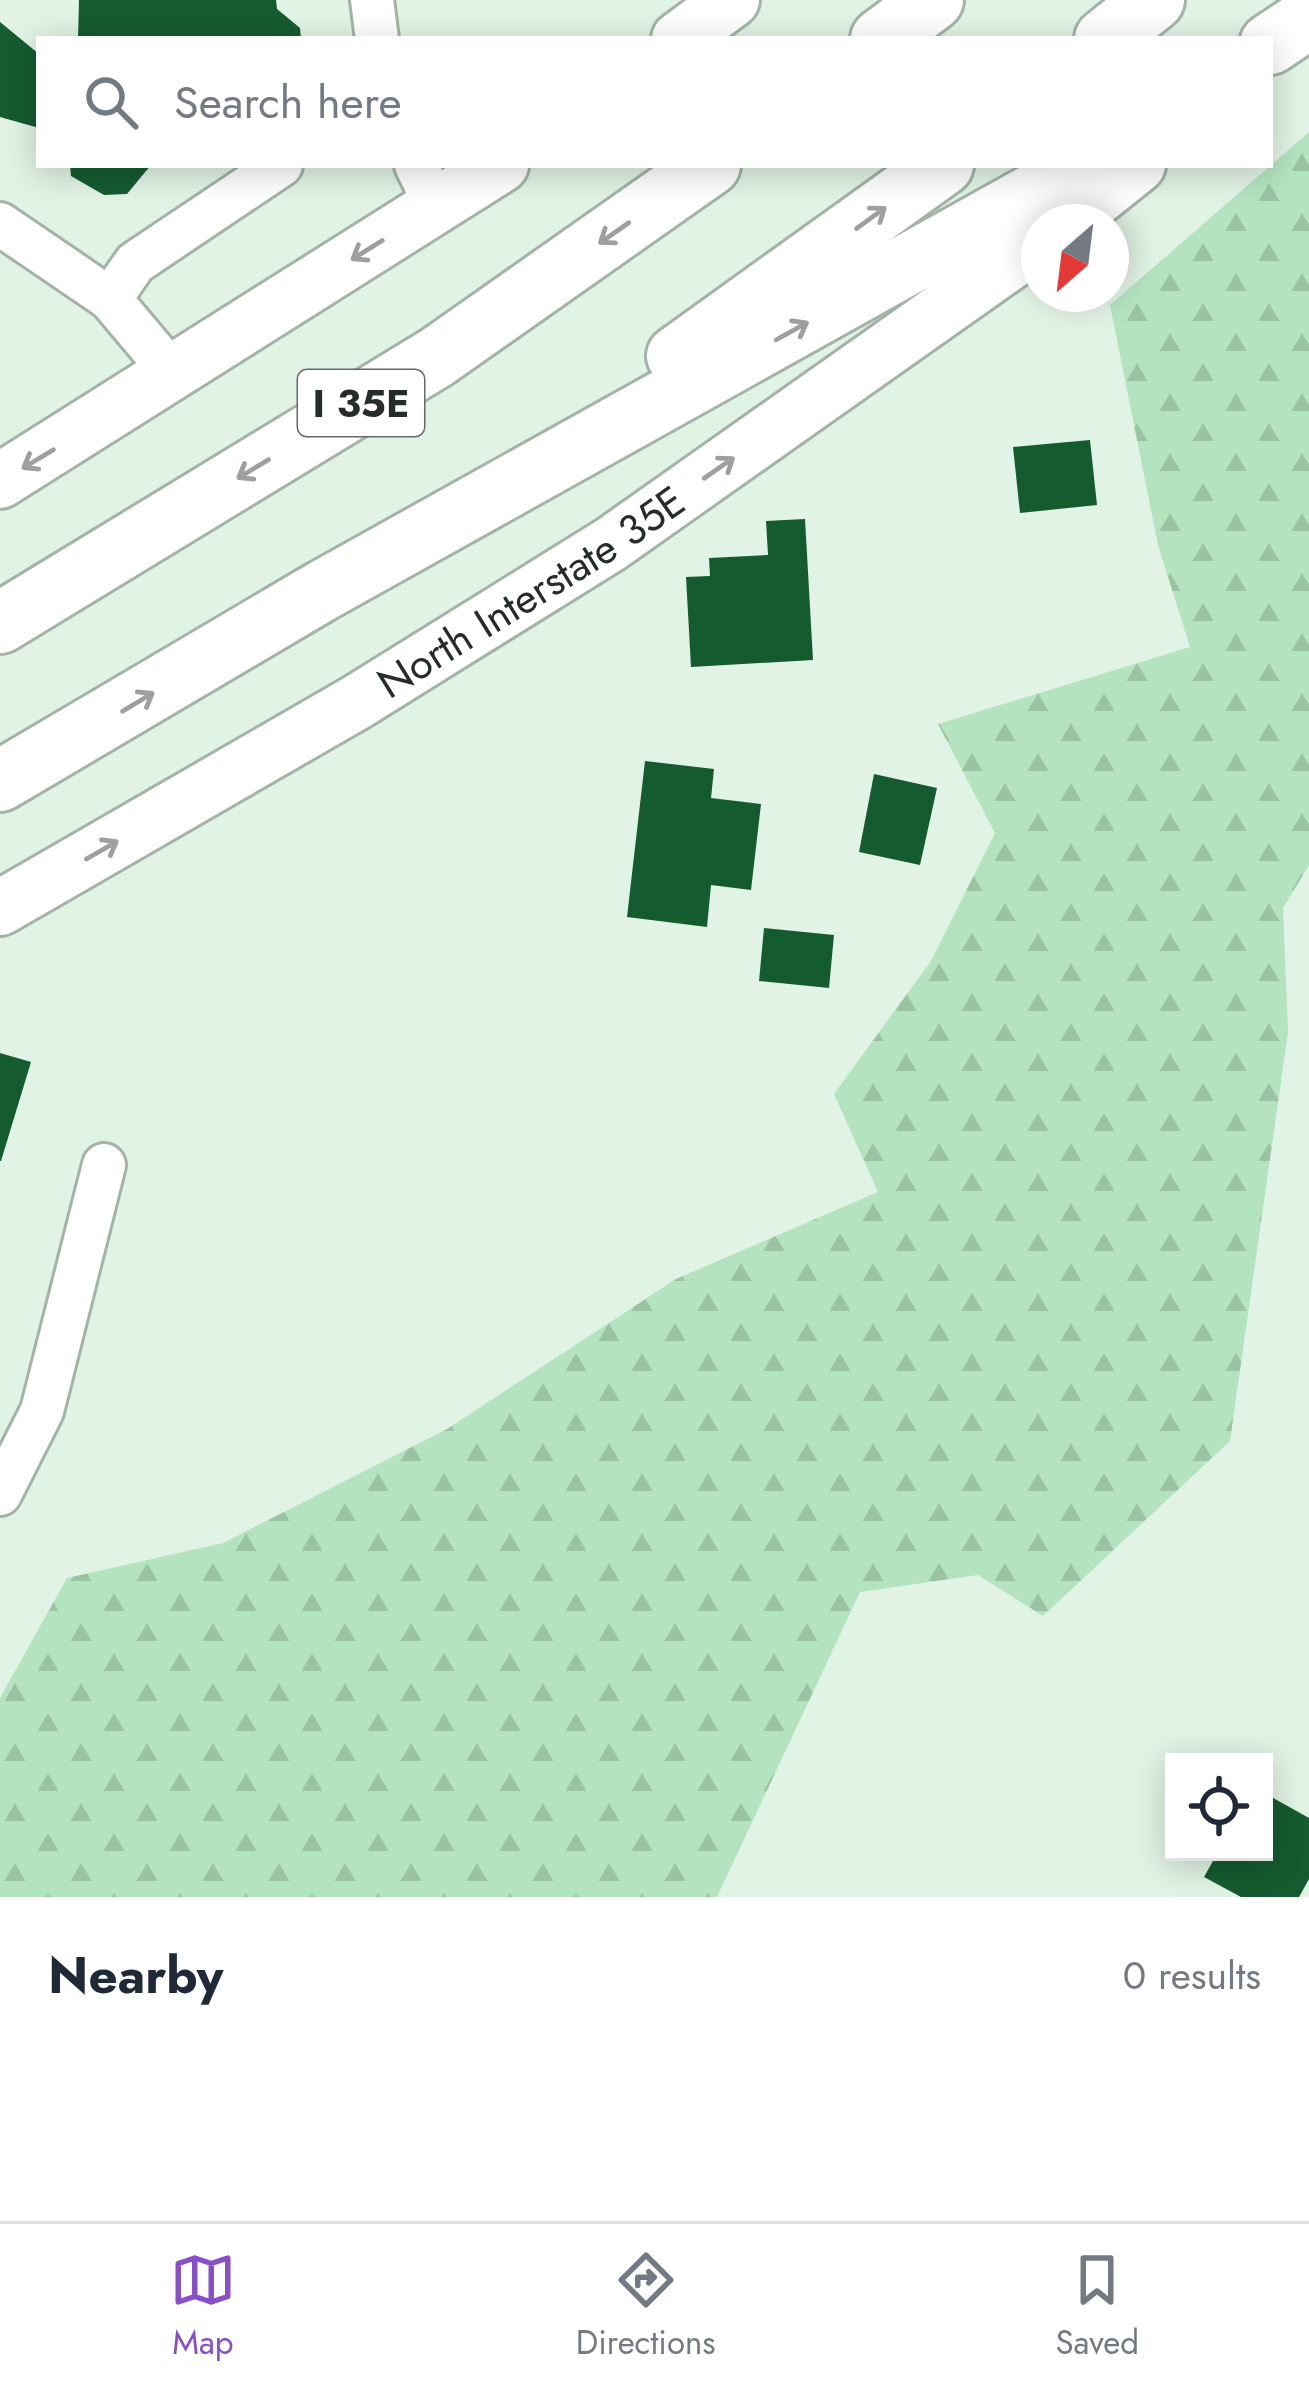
<!DOCTYPE html>
<style>
body{margin:0;font-family:Jost,sans-serif;background:#f2f2f3;color:#1f2937}
.controls{position:absolute;right:36px;bottom:36px;display:grid;overflow:hidden;border-radius:0px;box-shadow:0 6px 30px #0003}
.controls button{width:108px;height:108px;display:grid;place-items:center;padding:0;border:0;border-bottom:3px solid #e0e1e3;background:#fff;color:#1f2937;font:60px sans-serif}
.compass{position:absolute;left:1021px;top:204px;width:108px;height:108px;border-radius:50%;background:#fff;box-shadow:0 6px 30px #0003;rotate:208deg}
.list{margin:0;padding:0;list-style:none}
h2{display:flex;justify-content:space-between;align-items:center;height:156px;margin:0;padding:0 48px;font-size:51px}
h2 small{font-size:39px;font-weight:400;color:#747a83}
.icon{flex:none;width:66px;height:66px;fill:none;stroke:currentColor;stroke-width:2;stroke-linecap:round;stroke-linejoin:round}
.map{position:relative;flex:none;width:1309px;height:1897px;overflow:hidden}
.search{position:absolute;background:#fff;box-shadow:0 6px 30px #0003;left:36px;right:36px;top:36px;height:132px;display:flex;align-items:center;gap:30px;box-sizing:border-box;padding:0 42px;border-radius:0px;color:#747a83;font-size:45px}
.sheet{height:324px;background:#fff}
nav{display:flex;justify-content:space-around;align-items:center;box-sizing:border-box;height:168px;border-top:3px solid #e0e1e3;background:#fff;font-size:33px;color:#747a83}
nav a{display:grid;justify-items:center;gap:6px}
nav .on{color:#884fc6}
.map>svg:first-child{display:block}
.forest{fill:url(#forest-firs)}
.building{fill:#155b30}
.lines{fill:none;stroke-linecap:round;stroke-linejoin:round}
.minor-casing{stroke:#a3b4a6;stroke-width:48}
.major-casing{stroke:#a3b4a6;stroke-width:60}
.highway-casing{stroke:#a3b4a6;stroke-width:66}
.minor{stroke:#fff;stroke-width:42}
.major{stroke:#fff;stroke-width:54}
.highway{stroke:#fff;stroke-width:60}
.oneway{stroke:#9da09e}
.labels{text-anchor:middle;dominant-baseline:central;stroke-width:12;stroke-linejoin:round;paint-order:stroke}
.shield{fill:#fff;stroke:#676b68;stroke-width:3}
.shield-label{font-size:39px;font-weight:bold;fill:#262c27}
.street-label{font-size:42px;fill:#262c27;stroke:#fff}
</style>
<div class="map">
<svg width="1309" height="1897" viewBox="0 0 1309 1897">
<defs>
<pattern id="forest-firs" width="22" height="20" patternUnits="userSpaceOnUse" patternTransform="scale(3)"><rect width="22" height="20" fill="#b3e3bf"/><path d="M5 1l3.5 6h-7zM16 11l3.5 6h-7z" fill="#9ac3a4"/></pattern>
</defs>
<rect width="100%" height="100%" fill="#e1f3e5"/>
<!-- forest -->
<path class="forest" d="M1309,132V865L1283,908L1288,1032L1230,1441L1043,1616L978,1575L860,1592L717,1897H0V1698L67,1578L223,1543L447,1429L676,1279L878,1192L834,1094L931,961L995,833L938,724L1190,647L1158,545L1110,305Z"/>
<!-- building -->
<g class="building">
<path d="M79,0H276L277,9L300,28L301,39H78Z"/>
<path d="M0,22L39,54V128L0,117Z"/>
<path d="M70,165H151L127,194L104,195L71,176Z"/>
<path d="M1090,440L1097,505L1020,513L1013,447Z"/>
<path d="M805,519L813,660L691,667L686,577L710,576L709,558L768,555L766,521Z"/>
<path d="M645,761L714,769L711,798L761,804L751,890L711,885L707,927L627,917Z"/>
<path d="M874,774L937,788L920,865L859,852Z"/>
<path d="M764,928L834,935L829,988L759,981Z"/>
<path d="M0,1053L31,1062L1,1161H0Z"/>
<path d="M1264,1793L1309,1818V1879L1299,1897H1241L1204,1877L1218,1852H1264Z"/>
</g>
<g class="lines">
<defs>
<g id="minor">
<path d="M372,0L377,39"/>
<path d="M416,165L436,206"/>
<path d="M0,224L110,299"/>
<path d="M173,374L110,299L135,263L281,165"/>
<path d="M0,1494L42,1411L104,1165"/>
</g>
<g id="major">
<path d="M679,39L732,0"/>
<path d="M1067,222L1138,165"/>
<path d="M0,481L501,165"/>
<path id="s1" d="M0,908L357,702L611,544L1039,242"/>
</g>
<g id="highway">
<path d="M881,39L933,0"/>
<path d="M1105,39L1154,0"/>
<path d="M1270,44L1309,18"/>
<path d="M677,356L943,165"/>
<path d="M0,623L437,357L710,165"/>
<path d="M0,781L322,591L1086,165"/>
</g>
</defs>
<!-- minor casing -->
<use href="#minor" class="minor-casing"/>
<!-- major casing -->
<use href="#major" class="major-casing"/>
<!-- highway casing -->
<use href="#highway" class="highway-casing"/>
<!-- minor -->
<use href="#minor" class="minor"/>
<!-- major -->
<use href="#major" class="major"/>
<!-- highway -->
<use href="#highway" class="highway"/>
</g>
<!-- one-way arrows -->
<defs><path id="oneway-shaft" d="M-6 0H5M1.5-3L5.5 0L1.5 3" fill="none" stroke-width="1.6" stroke-linecap="round" stroke-linejoin="round" transform="scale(3)"/></defs>
<g class="oneway">
<use href="#oneway-shaft" transform="translate(871 218) rotate(-36)"/>
<use href="#oneway-shaft" transform="translate(614 233) rotate(145)"/>
<use href="#oneway-shaft" transform="translate(367 250) rotate(148)"/>
<use href="#oneway-shaft" transform="translate(792 331) rotate(-29)"/>
<use href="#oneway-shaft" transform="translate(38 459) rotate(149)"/>
<use href="#oneway-shaft" transform="translate(719 468) rotate(-35)"/>
<use href="#oneway-shaft" transform="translate(253 469) rotate(149)"/>
<use href="#oneway-shaft" transform="translate(138 702) rotate(-31)"/>
<use href="#oneway-shaft" transform="translate(102 850) rotate(-30)"/>
</g>
<g class="labels">
<!-- shield labels -->
<rect class="shield" x="298" y="370" width="126" height="66" rx="9"/>
<g class="shield-label">
<text x="361" y="403">I 35E</text>
</g>
<!-- street labels -->
<g class="street-label">
<text stroke="none"><textPath href="#s1" startOffset="618">North Interstate 35E</textPath></text>
</g>
</g>
</svg>
<div class="controls">
<button><svg class="icon" aria-label="locate" viewBox="0 0 24 24"><circle cx="12" cy="12" r="6"/><path d="M12 2v4M12 18v4M2 12h4M18 12h4"/></svg></button>
</div>
<svg class="compass" viewBox="-18 -18 36 36"><path d="M0-13l5 13h-10z" fill="#e53935"/><path d="M0 13l5-13h-10z" fill="#747a83"/></svg>
<div class="search"><svg class="icon" aria-label="search" viewBox="0 0 24 24"><circle cx="10" cy="10" r="6"/><path d="M15 15l6 6"/></svg>Search here</div>
</div>
<section class="sheet">
<h2>Nearby<small>0 results</small></h2>
<ul class="list">
</ul>
</section>
<nav>
<a class="on"><svg class="icon" aria-label="map" viewBox="0 0 24 24"><path d="M3 6l6-2 6 2 6-2v14l-6 2-6-2-6 2zM9 4v14M15 6v14"/></svg>Map</a>
<a><svg class="icon" aria-label="directions" viewBox="0 0 24 24"><path d="M12 3l9 9-9 9-9-9zM9 14v-3h6M13 9l2 2-2 2"/></svg>Directions</a>
<a><svg class="icon" aria-label="saved" viewBox="0 0 24 24"><path d="M7 4h10v16l-5-4-5 4z"/></svg>Saved</a>
</nav>
